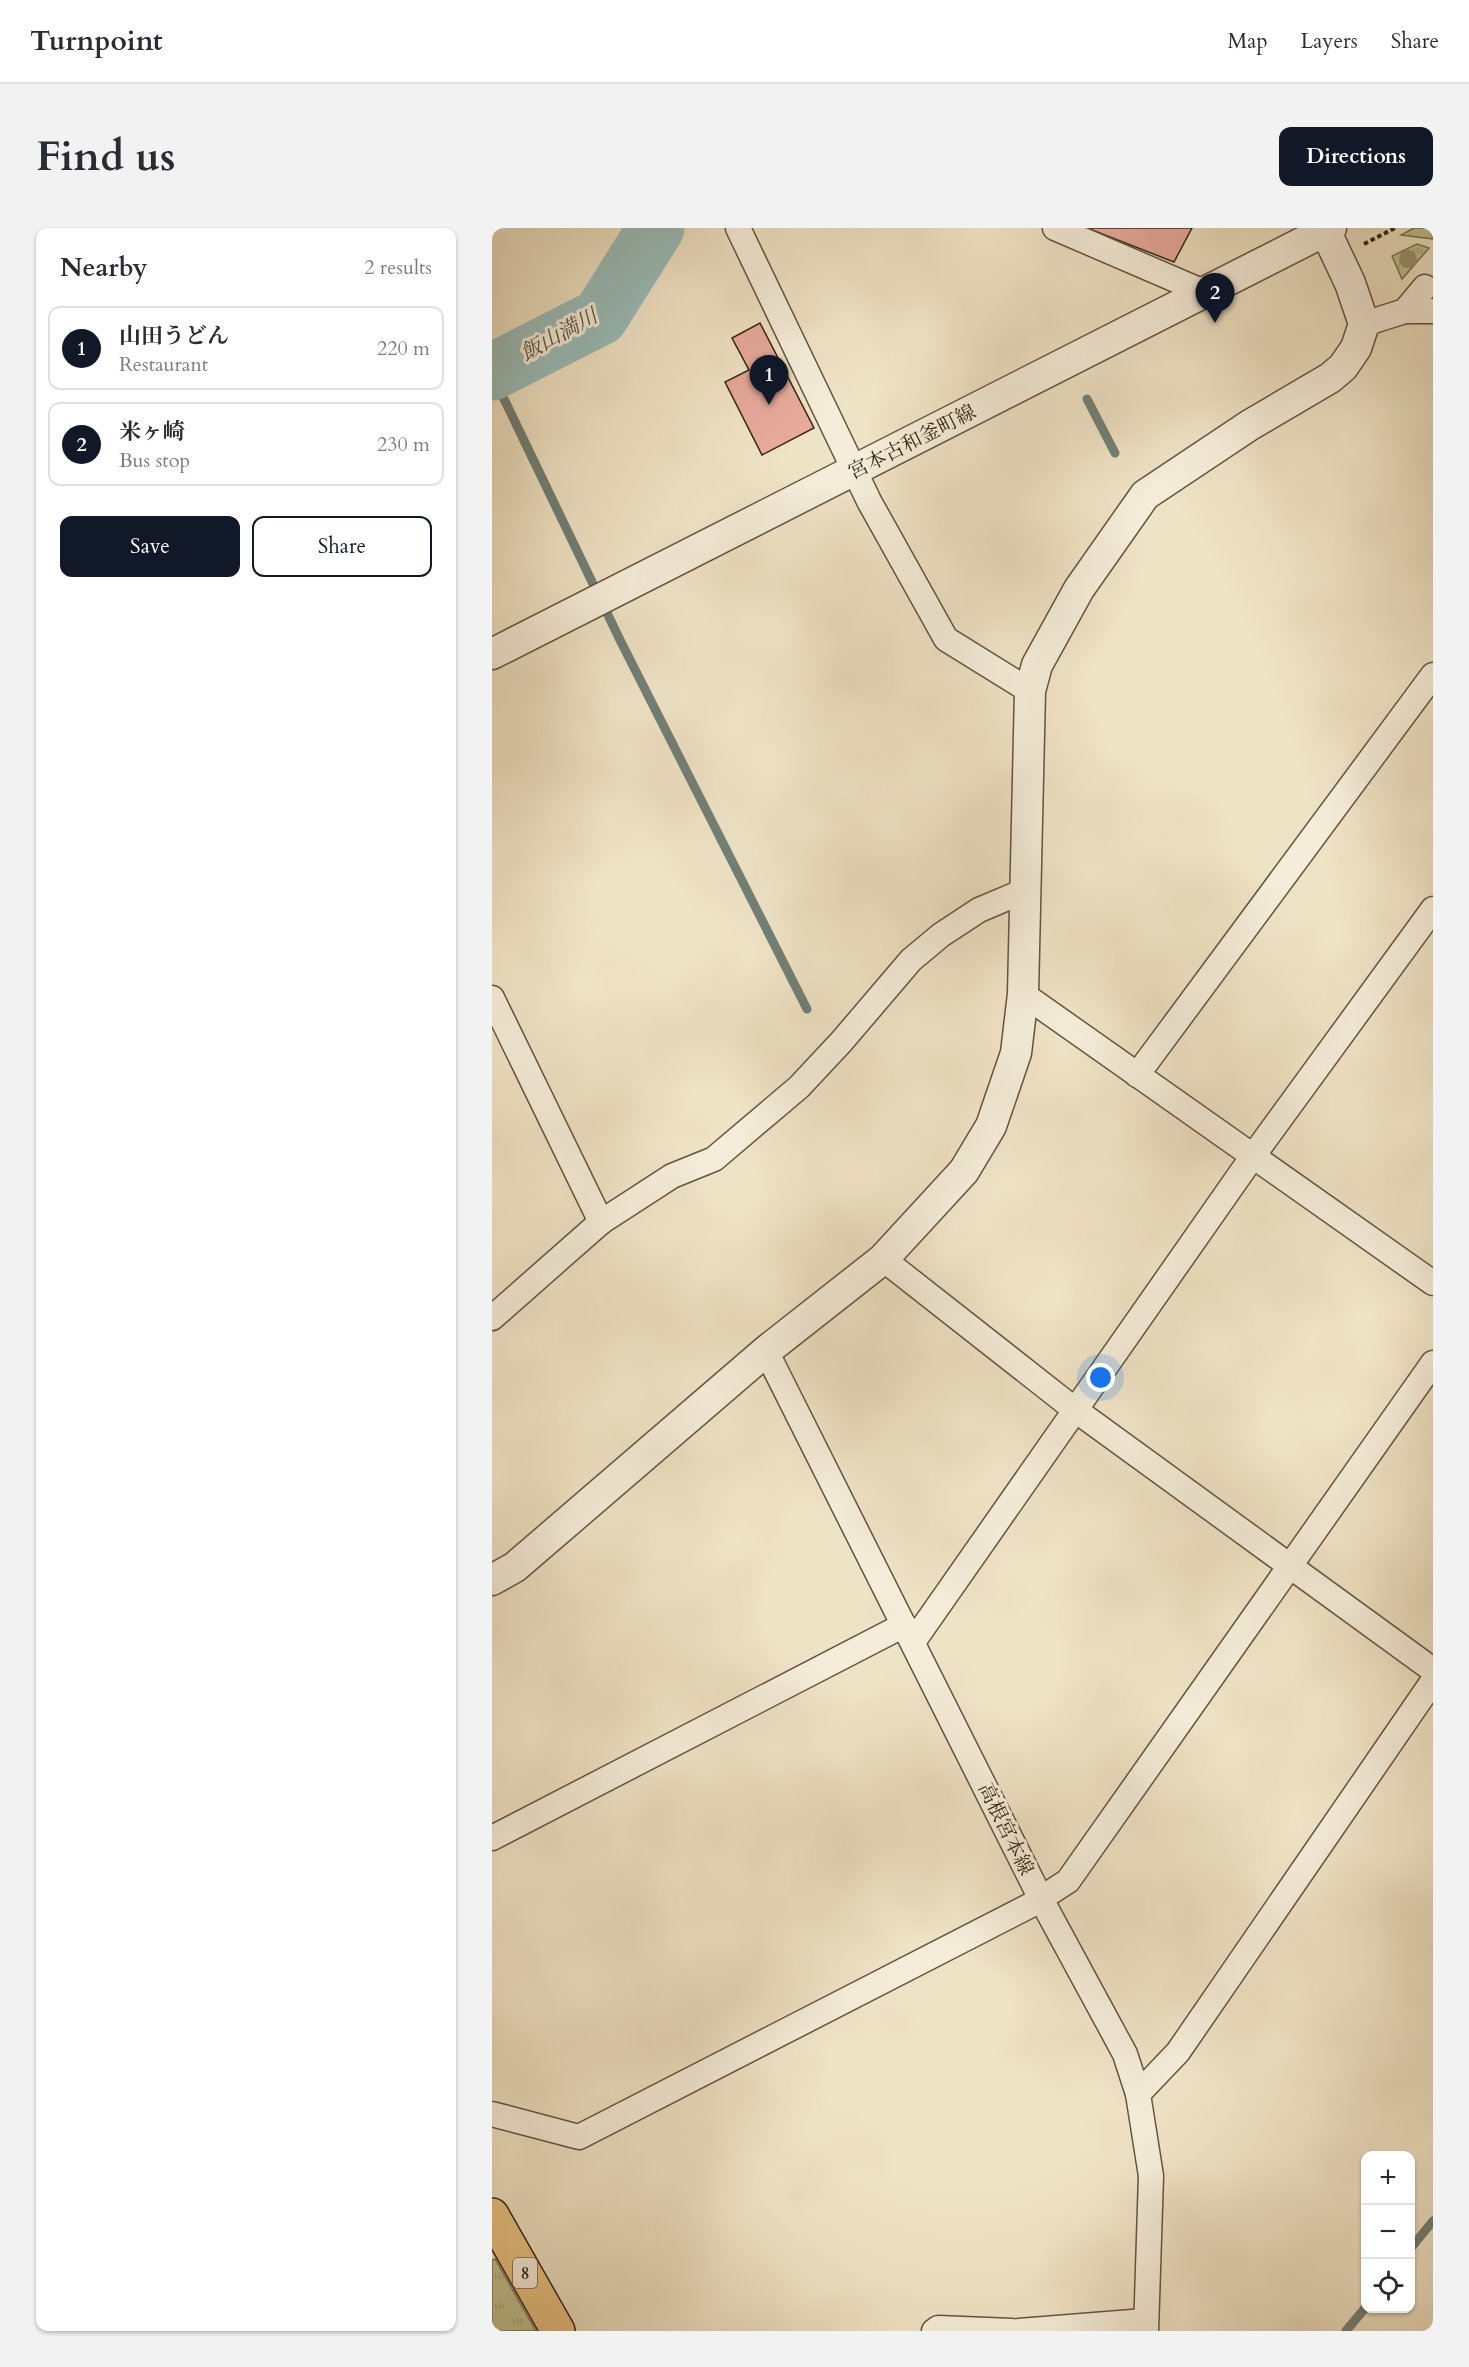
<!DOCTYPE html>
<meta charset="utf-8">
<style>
body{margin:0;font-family:Cardo,"Noto Serif JP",serif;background:#f2f2f3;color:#2b2b33}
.controls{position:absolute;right:18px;bottom:18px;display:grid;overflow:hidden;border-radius:12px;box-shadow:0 2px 4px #0004}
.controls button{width:54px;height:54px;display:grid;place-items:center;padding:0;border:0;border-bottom:2px solid #e1e1e2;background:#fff;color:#2b2b33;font:30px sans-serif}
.you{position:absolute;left:609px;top:1150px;width:21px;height:21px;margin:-15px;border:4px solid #fff;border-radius:50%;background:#1a73e8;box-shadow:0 0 0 9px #1a73e833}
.badge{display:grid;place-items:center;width:39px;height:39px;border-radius:50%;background:#111827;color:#fff;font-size:20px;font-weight:700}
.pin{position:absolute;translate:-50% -50px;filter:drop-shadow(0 2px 3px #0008)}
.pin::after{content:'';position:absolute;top:32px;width:21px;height:18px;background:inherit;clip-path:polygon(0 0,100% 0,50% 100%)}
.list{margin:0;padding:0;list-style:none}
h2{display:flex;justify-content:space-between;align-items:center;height:78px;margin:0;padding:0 24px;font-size:26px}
h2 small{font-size:20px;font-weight:400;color:#7c7c81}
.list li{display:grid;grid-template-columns:39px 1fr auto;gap:18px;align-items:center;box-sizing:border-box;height:84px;margin:0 12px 12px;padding:0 12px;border:2px solid #e1e1e2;border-radius:12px}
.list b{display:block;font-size:22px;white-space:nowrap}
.list p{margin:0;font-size:20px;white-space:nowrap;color:#7c7c81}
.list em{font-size:20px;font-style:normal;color:#7c7c81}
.actions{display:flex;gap:12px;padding:18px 24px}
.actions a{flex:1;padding:14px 0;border:2px solid #111827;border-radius:12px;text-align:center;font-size:21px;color:#111827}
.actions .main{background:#111827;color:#fff}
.icon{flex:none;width:33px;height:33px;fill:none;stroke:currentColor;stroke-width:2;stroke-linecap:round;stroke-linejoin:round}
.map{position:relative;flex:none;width:941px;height:2103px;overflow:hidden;border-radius:12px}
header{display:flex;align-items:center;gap:36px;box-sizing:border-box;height:84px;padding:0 30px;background:#fff;border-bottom:2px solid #e1e1e2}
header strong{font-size:28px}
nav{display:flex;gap:33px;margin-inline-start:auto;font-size:21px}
.intro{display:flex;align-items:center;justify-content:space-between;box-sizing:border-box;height:144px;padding:0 36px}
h1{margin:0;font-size:42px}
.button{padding:15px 27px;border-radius:12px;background:#111827;color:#fff;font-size:21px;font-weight:700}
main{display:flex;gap:36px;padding:0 36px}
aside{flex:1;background:#fff;border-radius:12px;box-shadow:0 2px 4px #0004}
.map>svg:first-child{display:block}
.grass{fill:url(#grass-tufts);stroke:#7a7352;stroke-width:1.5}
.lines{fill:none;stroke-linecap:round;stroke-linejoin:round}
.stream{stroke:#718077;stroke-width:9}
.river{stroke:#9abdba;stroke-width:57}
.building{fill:#e8ab9c;stroke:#332513;stroke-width:1.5}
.minor-casing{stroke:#625440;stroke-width:27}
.tertiary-casing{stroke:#625440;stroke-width:33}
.primary-casing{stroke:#332513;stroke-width:36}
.path{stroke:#332513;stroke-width:4;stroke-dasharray:4.5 3;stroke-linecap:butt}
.minor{stroke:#f5edd9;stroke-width:24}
.tertiary{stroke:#f5edd9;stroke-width:30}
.primary{stroke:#e8c282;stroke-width:33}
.tree{fill:#9b9074}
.labels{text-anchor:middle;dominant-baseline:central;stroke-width:6;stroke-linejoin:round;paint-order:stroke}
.shield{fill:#f5edd9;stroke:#6d614e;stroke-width:1.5}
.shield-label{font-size:18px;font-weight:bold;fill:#332513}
.street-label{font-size:20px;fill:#332513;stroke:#f5edd9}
.water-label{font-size:21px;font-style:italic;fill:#525345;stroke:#f5edd9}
</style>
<header>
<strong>Turnpoint</strong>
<nav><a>Map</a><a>Layers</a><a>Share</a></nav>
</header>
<div class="intro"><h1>Find us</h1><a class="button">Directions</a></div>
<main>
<aside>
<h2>Nearby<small>2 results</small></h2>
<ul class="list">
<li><span class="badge">1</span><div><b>山田うどん</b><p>Restaurant</p></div><em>220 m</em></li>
<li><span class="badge">2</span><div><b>米ヶ崎</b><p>Bus stop</p></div><em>230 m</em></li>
</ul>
<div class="actions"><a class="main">Save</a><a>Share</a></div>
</aside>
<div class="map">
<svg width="941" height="2103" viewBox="0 0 941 2103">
<defs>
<pattern id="grass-tufts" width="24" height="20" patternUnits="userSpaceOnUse" patternTransform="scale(1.5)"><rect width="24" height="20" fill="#c0c190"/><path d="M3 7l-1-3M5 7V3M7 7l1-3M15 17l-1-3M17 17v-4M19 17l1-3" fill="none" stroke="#a5a67b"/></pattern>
</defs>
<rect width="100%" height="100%" fill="#efe3c5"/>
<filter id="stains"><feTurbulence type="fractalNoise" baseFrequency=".00333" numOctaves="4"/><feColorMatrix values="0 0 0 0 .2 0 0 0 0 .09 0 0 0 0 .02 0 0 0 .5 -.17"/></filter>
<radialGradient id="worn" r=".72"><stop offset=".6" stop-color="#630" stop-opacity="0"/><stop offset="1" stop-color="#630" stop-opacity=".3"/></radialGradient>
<!-- grass -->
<g class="grass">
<path d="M922,0H941V11L909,7Z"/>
<path d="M925,16L937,20L910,51L900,28Z"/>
<path d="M3,2031L44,2103H0V2032Z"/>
</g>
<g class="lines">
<!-- stream -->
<g class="stream">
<path d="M0,146L128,412L315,781"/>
<path d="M595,171L623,225"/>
<path d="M918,2021L941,1993"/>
<path d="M854,2103L874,2079"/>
</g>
<!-- river -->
<path class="river" d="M0,144L108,89L164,0"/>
</g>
<!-- building -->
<g class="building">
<path d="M595,0H700L682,34Z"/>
<path d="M268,95L322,200L270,227L233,154L257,142L240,110Z"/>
</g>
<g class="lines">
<defs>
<g id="minor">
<path d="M246,0L377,273L454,411L538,463"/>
<path d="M563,0L714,65"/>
<path d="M913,83L933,59"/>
<path d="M872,96L913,83H941"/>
<path d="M531,766L941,1055"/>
<path d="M0,770L109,994"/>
<path d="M645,847L941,447"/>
<path d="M391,1031L582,1181L941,1442"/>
<path d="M0,1090L109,994L180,948L222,931L307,859L350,813L419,732L449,707L487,682L532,663"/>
<path d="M274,1123L549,1671L633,1826L646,1866L659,1948L654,2103"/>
<path d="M421,1414L761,928L941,681"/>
<path d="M0,1610L412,1397"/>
<path d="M646,1866L686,1824L941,1453"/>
<path d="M0,1886L87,1909L539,1677L576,1653L941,1135"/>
<path d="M442,2103L446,2100L520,2103"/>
<path d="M527,2103L653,2093"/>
</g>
<g id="tertiary">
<path d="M0,426L839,0"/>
<path d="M0,1352L23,1339L274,1123L391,1031L472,943L499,898L524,825L531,766L538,463L545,437L587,361L653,267L758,197L838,150L851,139L864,120L872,96L858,55L832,0"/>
</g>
<path id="primary" d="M0,1987L66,2103"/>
</defs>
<!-- minor casing -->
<use href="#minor" class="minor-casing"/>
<!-- tertiary casing -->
<use href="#tertiary" class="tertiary-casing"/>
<!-- primary casing -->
<use href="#primary" class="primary-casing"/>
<!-- path -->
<path class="path" d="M872,16L903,0"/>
<!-- minor -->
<use href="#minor" class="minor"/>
<!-- tertiary -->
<use href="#tertiary" class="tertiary"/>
<!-- primary -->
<use href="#primary" class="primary"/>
</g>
<!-- trees -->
<circle class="tree" cx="916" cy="31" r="9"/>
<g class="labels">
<!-- shield labels -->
<rect class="shield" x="21" y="2030" width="24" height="30" rx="4.5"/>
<g class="shield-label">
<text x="33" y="2045">8</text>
</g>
<!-- street labels -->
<g class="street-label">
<text transform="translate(420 214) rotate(-27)">宮本古和釜町線</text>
<text transform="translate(514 1601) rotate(64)">高根宮本線</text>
</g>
<!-- water labels -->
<g class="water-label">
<text transform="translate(67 107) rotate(-29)">飯山満川</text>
</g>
</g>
<rect width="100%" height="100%" filter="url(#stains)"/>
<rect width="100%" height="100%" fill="url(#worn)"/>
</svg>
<div class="controls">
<button>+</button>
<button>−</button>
<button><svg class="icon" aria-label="locate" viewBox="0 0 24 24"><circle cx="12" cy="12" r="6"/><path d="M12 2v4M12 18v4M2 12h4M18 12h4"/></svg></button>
</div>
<div class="you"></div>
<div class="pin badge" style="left:277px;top:177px">1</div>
<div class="pin badge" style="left:723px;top:95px">2</div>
</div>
</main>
